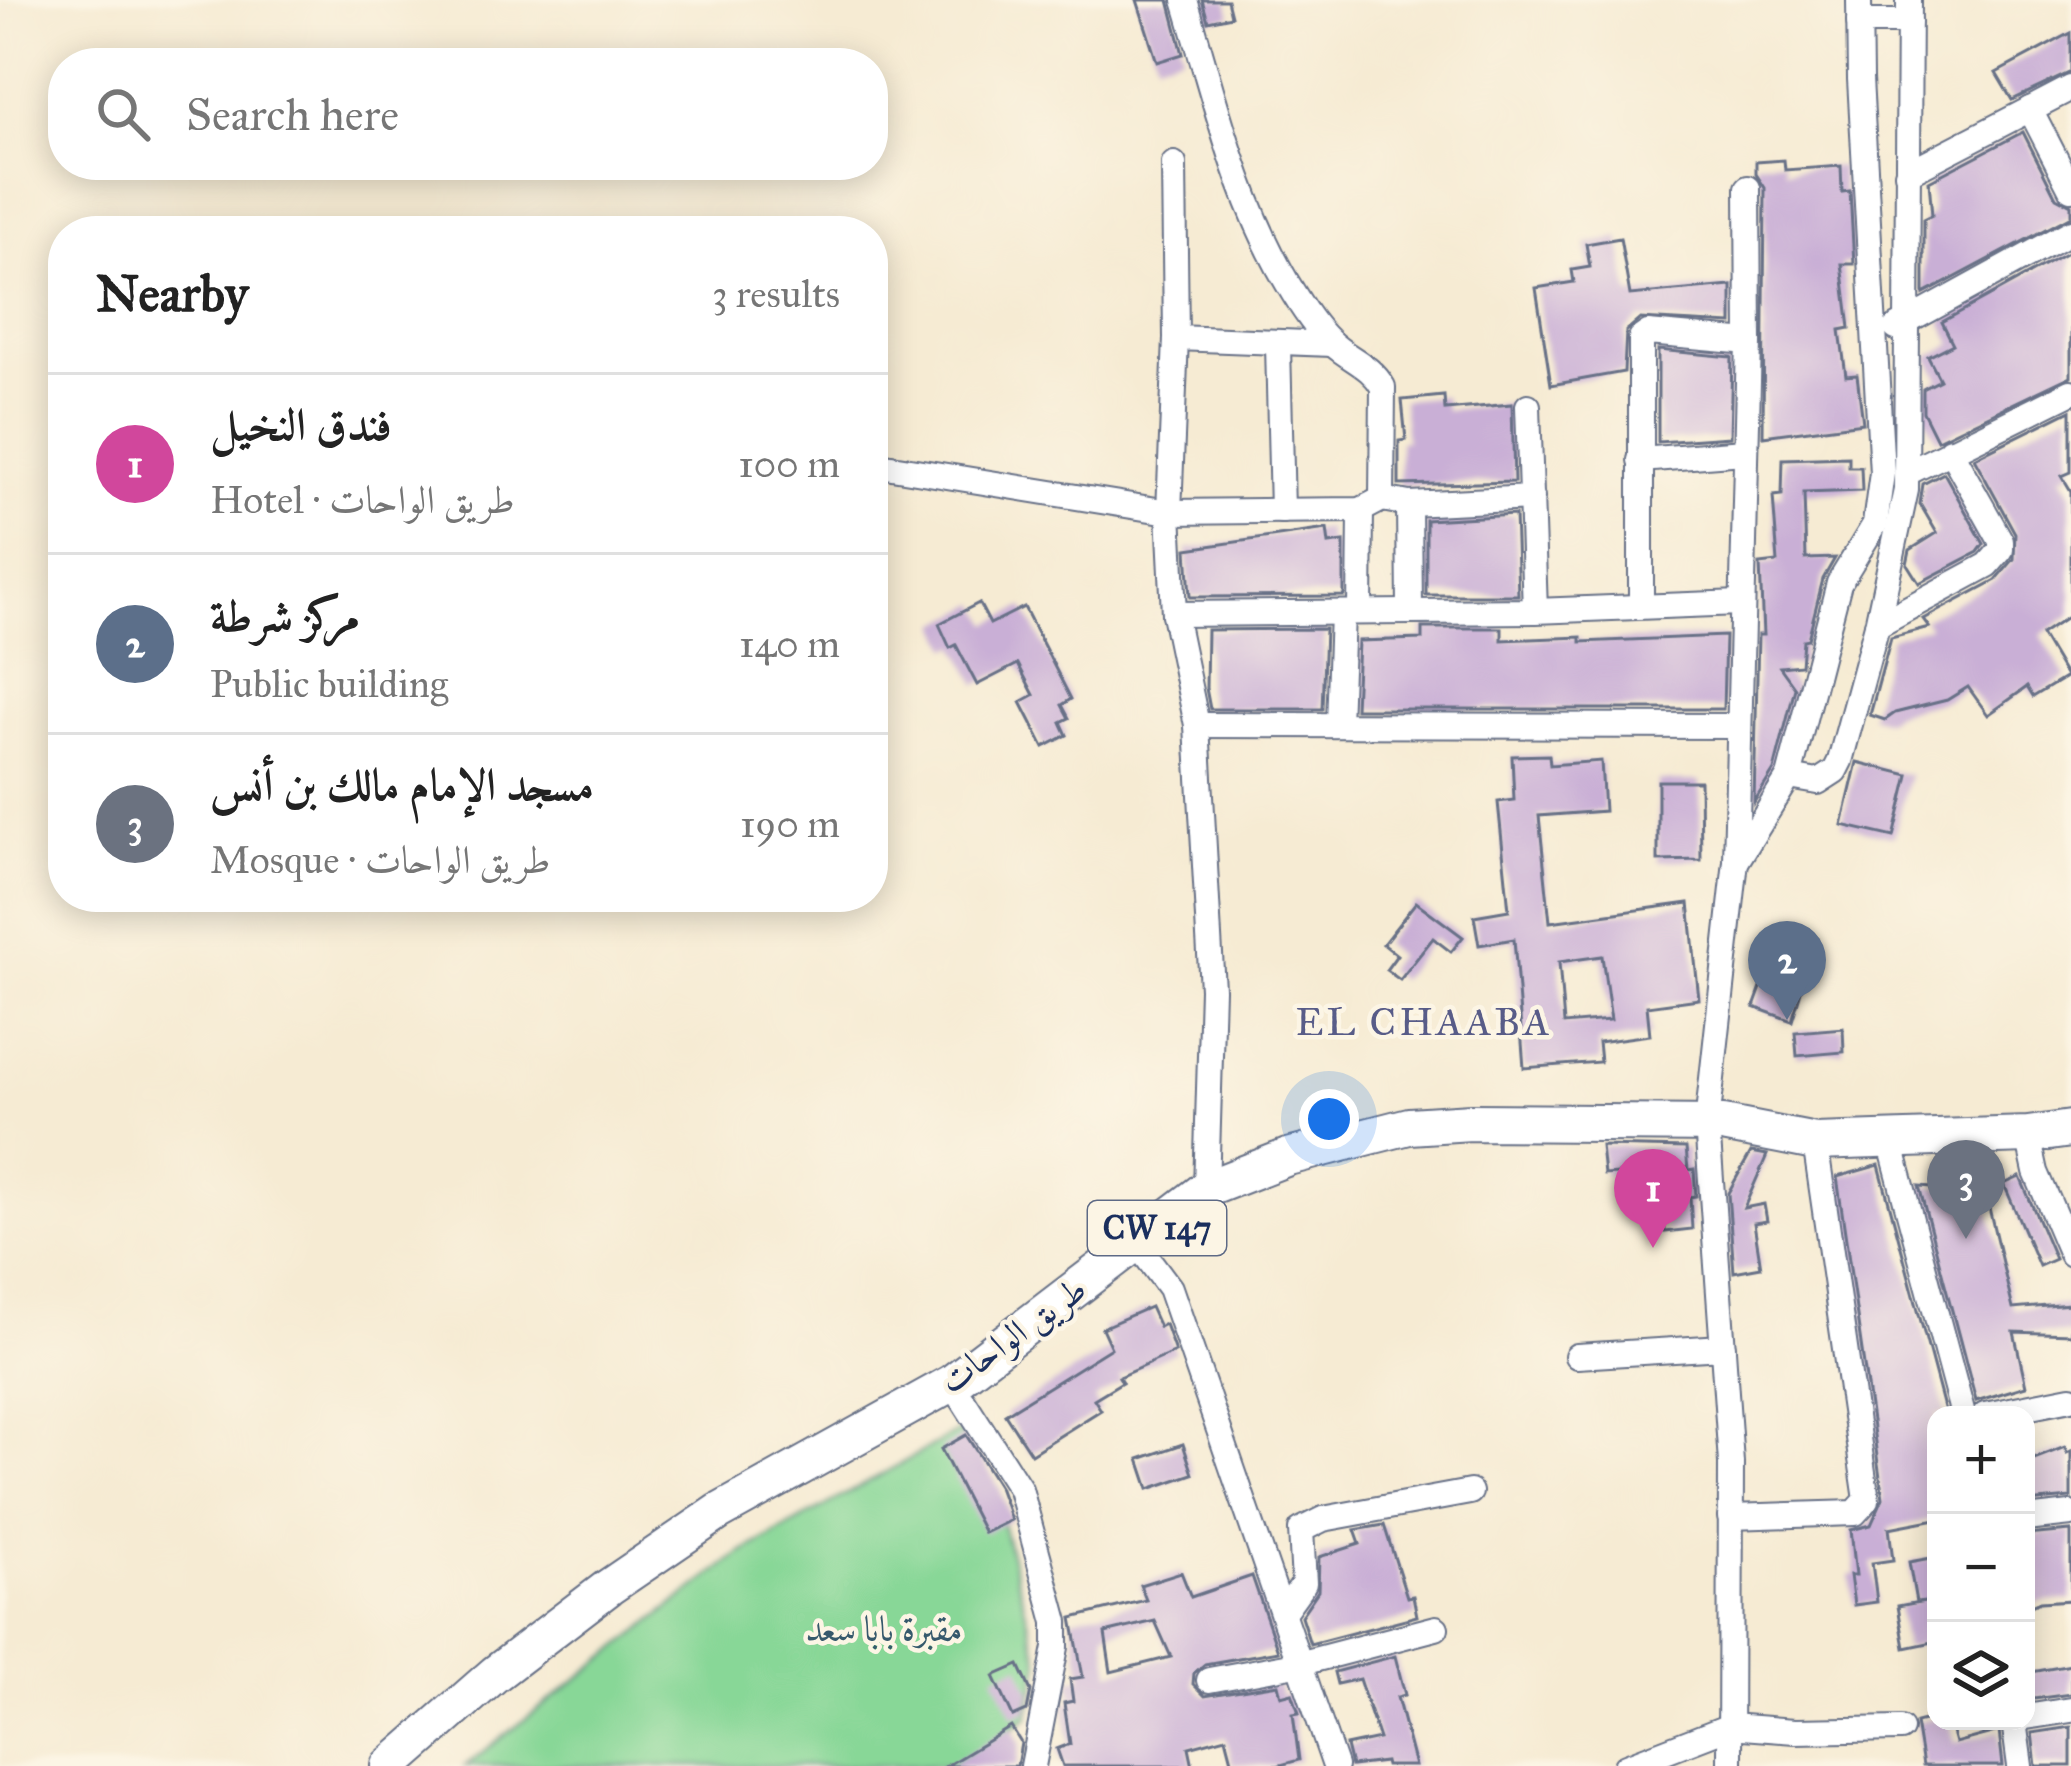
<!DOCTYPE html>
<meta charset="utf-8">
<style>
body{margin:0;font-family:"IM FELL Great Primer",Amiri,serif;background:#f2f2f2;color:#222}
.controls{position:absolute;right:36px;bottom:36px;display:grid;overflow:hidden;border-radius:24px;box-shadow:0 6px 30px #0003}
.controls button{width:108px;height:108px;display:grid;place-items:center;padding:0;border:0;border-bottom:3px solid #e0e0e0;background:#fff;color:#222;font:60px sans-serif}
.you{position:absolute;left:1329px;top:1119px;width:42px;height:42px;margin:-30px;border:9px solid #fff;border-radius:50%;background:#1a73e8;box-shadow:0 0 0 18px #1a73e833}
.badge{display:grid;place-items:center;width:78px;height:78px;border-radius:50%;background:#d1495b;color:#fff;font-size:39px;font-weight:700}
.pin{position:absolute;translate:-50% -99px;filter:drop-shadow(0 3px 6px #0008)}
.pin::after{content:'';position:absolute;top:63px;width:42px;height:36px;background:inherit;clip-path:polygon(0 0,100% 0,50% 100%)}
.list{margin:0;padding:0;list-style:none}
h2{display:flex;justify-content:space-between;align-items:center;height:156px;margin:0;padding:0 48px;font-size:51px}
h2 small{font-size:39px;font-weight:400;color:#767676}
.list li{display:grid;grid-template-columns:78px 1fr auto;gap:36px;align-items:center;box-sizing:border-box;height:180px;padding:0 48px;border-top:3px solid #e0e0e0}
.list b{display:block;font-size:45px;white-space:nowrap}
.list p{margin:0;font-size:39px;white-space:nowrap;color:#767676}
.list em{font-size:39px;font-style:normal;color:#767676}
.icon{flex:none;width:66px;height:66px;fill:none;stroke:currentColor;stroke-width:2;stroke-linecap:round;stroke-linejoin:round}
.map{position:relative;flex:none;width:2071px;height:1766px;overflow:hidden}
.search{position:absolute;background:#fff;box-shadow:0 6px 30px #0003;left:48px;top:48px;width:840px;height:132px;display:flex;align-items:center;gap:30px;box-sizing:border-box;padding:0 42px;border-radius:48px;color:#767676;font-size:45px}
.panel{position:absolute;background:#fff;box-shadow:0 6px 30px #0003;left:48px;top:216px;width:840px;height:696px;border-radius:48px}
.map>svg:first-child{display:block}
.green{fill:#88d797;stroke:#52837a;stroke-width:3}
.building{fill:#c9afd6;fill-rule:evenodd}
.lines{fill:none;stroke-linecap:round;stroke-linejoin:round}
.minor-casing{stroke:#687187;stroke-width:28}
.primary-casing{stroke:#687187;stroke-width:40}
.minor{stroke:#fff;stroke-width:24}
.primary{stroke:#fff;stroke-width:36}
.labels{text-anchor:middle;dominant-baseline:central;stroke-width:9;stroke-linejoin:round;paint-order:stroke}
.shield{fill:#fcf5e5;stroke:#5e6a86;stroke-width:3}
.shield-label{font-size:33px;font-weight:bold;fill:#1b2f5e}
.street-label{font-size:36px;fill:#1b2f5e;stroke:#fcf5e5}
.park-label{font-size:36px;fill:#36596c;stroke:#fcf5e5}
.neighbourhood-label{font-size:39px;letter-spacing:3px;fill:#585c88;stroke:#fcf5e5}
</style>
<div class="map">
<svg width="2071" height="1766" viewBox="0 0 2071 1766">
<rect width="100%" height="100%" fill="#fcf5e5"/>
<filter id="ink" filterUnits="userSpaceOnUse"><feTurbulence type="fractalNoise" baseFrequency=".00833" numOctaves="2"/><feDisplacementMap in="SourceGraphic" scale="24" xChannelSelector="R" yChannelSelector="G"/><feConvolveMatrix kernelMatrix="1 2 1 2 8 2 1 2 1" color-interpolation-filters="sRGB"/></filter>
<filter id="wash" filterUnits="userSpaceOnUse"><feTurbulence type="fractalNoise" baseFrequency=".004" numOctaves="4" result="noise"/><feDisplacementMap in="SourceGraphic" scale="48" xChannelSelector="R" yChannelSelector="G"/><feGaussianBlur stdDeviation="2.7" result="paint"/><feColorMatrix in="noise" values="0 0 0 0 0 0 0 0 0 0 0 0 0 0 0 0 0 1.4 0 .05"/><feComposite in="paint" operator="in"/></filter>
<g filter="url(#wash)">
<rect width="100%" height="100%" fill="#f6ebd3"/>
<!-- green -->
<path class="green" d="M959,1431L1002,1524L1040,1663L1028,1717L959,1766H465L738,1555Z"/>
<g id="blocks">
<!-- building -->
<g class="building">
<path d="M1137,0H1169L1183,54L1157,62Z"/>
<path d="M1202,0H1227L1231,16L1208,21Z"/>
<path d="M2071,33V72L2012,100L1996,73Z"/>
<path d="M2023,132L2056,197L2071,205V216L1924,294V219L1932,215L1929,181Z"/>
<path d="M1784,160L1785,170L1841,166L1842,192L1850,191L1854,264H1842L1850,328L1840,330L1846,376L1857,375L1863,423L1763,436L1765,188L1756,174V162Z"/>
<path d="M1620,238L1630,295L1732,286V324L1640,319L1626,331L1624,372L1551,385L1536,288L1574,282L1572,270L1590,267L1586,244Z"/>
<path d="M2071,251V376L1937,440L1923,412V389L1940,380L1928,357L1953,344L1942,322Z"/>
<path d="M1658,350L1732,357L1730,437L1658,442Z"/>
<path d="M1444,396L1445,410L1512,404L1514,482L1399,485V441L1406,440L1402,400Z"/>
<path d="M2071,410V472L2062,476L2071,491V615L2041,635L2066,677L2033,697L2027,687L1988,715L1968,687L1947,700L1895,713L1885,720L1870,715L1891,637L1929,627L1923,619L1996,580L2014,559L2015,533L1974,458Z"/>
<path d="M1849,457V467H1861L1862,491L1804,493L1806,559L1835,558L1823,579L1808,639L1803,640L1801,665L1780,667L1795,688L1774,770L1754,802L1758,635H1763L1760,564L1778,562L1773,496L1782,495L1783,459Z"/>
<path d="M1944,473L1984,544L1978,552L1919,583L1907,564L1910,550L1937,533L1920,504L1923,484Z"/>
<path d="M1515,515L1518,595H1426V520Z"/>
<path d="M1327,529L1329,544L1344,542V596L1190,597L1187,549Z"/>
<path d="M979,603L990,624L1024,607L1071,699L1062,705L1069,718L1061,722L1067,735L1044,747L1021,702L1034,695L1018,664L977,685L956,645L950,648L939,624Z"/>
<path d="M1422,628H1502V640L1581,637V642L1725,636L1723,709H1355L1358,641L1422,639Z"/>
<path d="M1325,629L1322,709H1210L1206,688L1207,630Z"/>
<path d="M1549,755L1550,765L1601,761L1604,811L1539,816L1550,922L1689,903L1699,999L1647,1006L1650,1035L1598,1042L1600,1062L1524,1068L1514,939L1479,945L1474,916L1509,910L1498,802L1514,800L1512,756ZM1602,956L1611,1020L1564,1024L1559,962Z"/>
<path d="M1857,762L1909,775L1894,837L1842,825Z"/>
<path d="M1658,781H1700L1701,860L1658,861Z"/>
<path d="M1416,902L1463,937L1451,952L1433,938L1400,980L1386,970L1397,955L1383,944Z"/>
<path d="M1783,927L1817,939L1792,1021L1754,1007Z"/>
<path d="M1843,1028L1844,1052L1797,1056L1795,1032Z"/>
<path d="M1601,1146L1686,1148L1688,1170L1694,1169L1696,1196L1690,1197L1692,1229L1665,1232L1660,1171L1604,1175Z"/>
<path d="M1751,1152L1767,1155L1744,1208L1764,1204L1767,1221L1754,1223L1761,1267L1734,1272L1728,1193Z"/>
<path d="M1879,1165L1946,1415H1936V1519L1889,1528L1893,1560L1872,1563L1877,1602L1854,1605L1850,1575H1856L1851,1530L1871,1525L1883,1498L1837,1177Z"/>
<path d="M2020,1177L2055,1259L2039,1266L2004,1184Z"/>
<path d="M1919,1186L1985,1191L2013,1309L2071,1304V1334L2014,1332L2026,1386L1976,1401Z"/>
<path d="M1150,1307L1159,1327L1165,1324L1175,1352L1119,1377L1122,1382L1094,1399L1101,1410L1031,1454L1005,1414L1111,1348L1102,1328Z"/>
<path d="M966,1435L999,1487L1011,1520L984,1533L941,1449Z"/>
<path d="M1183,1444L1193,1474L1149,1489L1139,1459Z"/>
<path d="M2065,1447L2067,1453L2071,1451V1498L2026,1502V1462Z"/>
<path d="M1384,1525L1407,1597L1413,1596L1417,1616L1310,1644L1301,1616L1318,1591L1319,1557L1360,1544L1355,1530Z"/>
<path d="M2071,1531V1600L2040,1602L2026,1608V1535Z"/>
<path d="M1936,1557V1598L1926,1600L1933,1642L1905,1648L1898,1606L1925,1601L1916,1602L1909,1562Z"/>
<path d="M1181,1572L1191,1597L1252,1576L1278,1651L1205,1664L1194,1673L1193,1684L1205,1696L1278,1684L1281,1696L1292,1693L1299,1713L1293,1714L1299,1760L1277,1766L1233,1764L1226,1737L1189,1747L1193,1766H1063L1057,1749L1070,1744L1064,1703L1073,1701L1070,1679L1083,1677L1072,1618L1146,1600L1140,1585ZM1155,1621L1171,1657L1111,1672L1105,1633Z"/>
<path d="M1395,1656L1405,1695L1397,1697L1415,1766H1386L1385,1762L1351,1766L1346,1746L1379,1739L1359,1679L1337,1684L1334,1672Z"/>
<path d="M1019,1665L1031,1691L1027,1711L1013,1717L994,1676Z"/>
<path d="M2071,1665V1694L2026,1700V1673Z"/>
<path d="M1936,1718V1721H1949L1955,1743L1999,1731L2003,1766H1923L1916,1723Z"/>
<path d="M1011,1727L1021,1743L1017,1766H946Z"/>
<path d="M2071,1727V1766H2036L2032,1733Z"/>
</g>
</g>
</g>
<g filter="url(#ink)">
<use href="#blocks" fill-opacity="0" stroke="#687187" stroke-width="3"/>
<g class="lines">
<defs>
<g id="minor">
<path d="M1185,0C1215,100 1238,205 1294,294C1305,312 1318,332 1334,345C1351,360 1371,366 1383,387L1382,499"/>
<path d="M1859,22H1909"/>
<path d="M2030,109L2071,189"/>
<path d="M1174,164L1176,338L1169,512L1174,614L1197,725L1212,989L1206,1189"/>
<path d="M1907,173L2071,88"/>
<path d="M1896,328L2071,232"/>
<path d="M1176,338L1332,344"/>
<path d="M1278,345L1282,511"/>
<path d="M1528,406L1535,611"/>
<path d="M1640,460L1744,452"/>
<path d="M873,464L1169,512L1361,510L1382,499L1409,504L1532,498"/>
<path d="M1907,473L2071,392"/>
<path d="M1409,504L1410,610"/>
<path d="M1641,606V338L1648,333L1749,342"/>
<path d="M1360,612L1361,510"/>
<path d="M1174,614L1535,611L1740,603"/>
<path d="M1877,625L1988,565L2001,550V541L1950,450"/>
<path d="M1338,724L1342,613"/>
<path d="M1197,725L1738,726"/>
<path d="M1789,777L1818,782L1835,771L1840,761L1877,625L1906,490L1909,0"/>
<path d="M1738,859L1789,777L1839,583L1875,524L1882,473L1860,79L1859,0"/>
<path d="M2028,1135L2036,1172L2071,1254"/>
<path d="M1890,1141L1963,1415"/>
<path d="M1137,1244L1170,1288L1335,1766"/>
<path d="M1577,1356L1723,1347"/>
<path d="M952,1383L1020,1489L1056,1622V1647L1033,1766"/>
<path d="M1985,1415L2071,1398"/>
<path d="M1730,1517L1855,1513L1867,1500L1815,1142"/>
<path d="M2026,1519L2071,1514"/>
<path d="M1284,1611L1304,1583L1301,1530L1323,1519L1470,1492"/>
<path d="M1209,1680L1302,1663L1436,1628"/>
<path d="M2026,1717L2071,1710"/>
<path d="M2014,1721L2020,1766"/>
<path d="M1626,1766L1730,1726L1795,1731L1901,1729"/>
<path d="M1730,1766L1731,1463L1707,1124L1736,861L1749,342L1748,188"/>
</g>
<path id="primary" d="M390,1766L495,1674L609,1587L719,1512L952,1383L1206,1189L1288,1157L1409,1126L1471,1122L1723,1124L1815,1142L2028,1135L2071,1129"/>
</defs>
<!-- minor casing -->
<use href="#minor" class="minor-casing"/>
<!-- primary casing -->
<use href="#primary" class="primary-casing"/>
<!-- minor -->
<use href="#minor" class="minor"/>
<!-- primary -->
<use href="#primary" class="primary"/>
</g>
</g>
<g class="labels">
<!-- shield labels -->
<rect class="shield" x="1088" y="1201" width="138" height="54" rx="9"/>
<g class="shield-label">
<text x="1157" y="1228">CW 147</text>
</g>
<!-- street labels -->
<g class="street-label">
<text transform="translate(1013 1335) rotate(-36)">طريق الواحات</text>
</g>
<!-- park labels -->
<g class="park-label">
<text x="884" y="1629">مقبرة بابا سعد</text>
</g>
<!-- neighbourhood labels -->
<g class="neighbourhood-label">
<text x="1424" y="1022">EL CHAABA</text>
</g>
</g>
</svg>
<div class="controls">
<button>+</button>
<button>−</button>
<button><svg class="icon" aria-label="layers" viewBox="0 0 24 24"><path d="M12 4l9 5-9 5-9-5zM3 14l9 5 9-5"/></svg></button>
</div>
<div class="you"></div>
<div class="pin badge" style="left:1653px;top:1248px;background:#d1479c">1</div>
<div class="pin badge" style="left:1787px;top:1020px;background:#5c6f8a">2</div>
<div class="pin badge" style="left:1966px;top:1239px;background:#6b7280">3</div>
<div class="search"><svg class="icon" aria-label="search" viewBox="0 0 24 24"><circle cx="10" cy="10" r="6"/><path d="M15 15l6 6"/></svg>Search here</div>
<section class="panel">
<h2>Nearby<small>3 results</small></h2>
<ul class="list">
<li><span class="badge" style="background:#d1479c">1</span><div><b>فندق النخيل</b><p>Hotel · طريق الواحات</p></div><em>100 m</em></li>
<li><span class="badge" style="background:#5c6f8a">2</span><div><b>مركز شرطة</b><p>Public building</p></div><em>140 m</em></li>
<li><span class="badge" style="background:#6b7280">3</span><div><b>مسجد الإمام مالك بن أنس</b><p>Mosque · طريق الواحات</p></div><em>190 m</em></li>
</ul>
</section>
</div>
